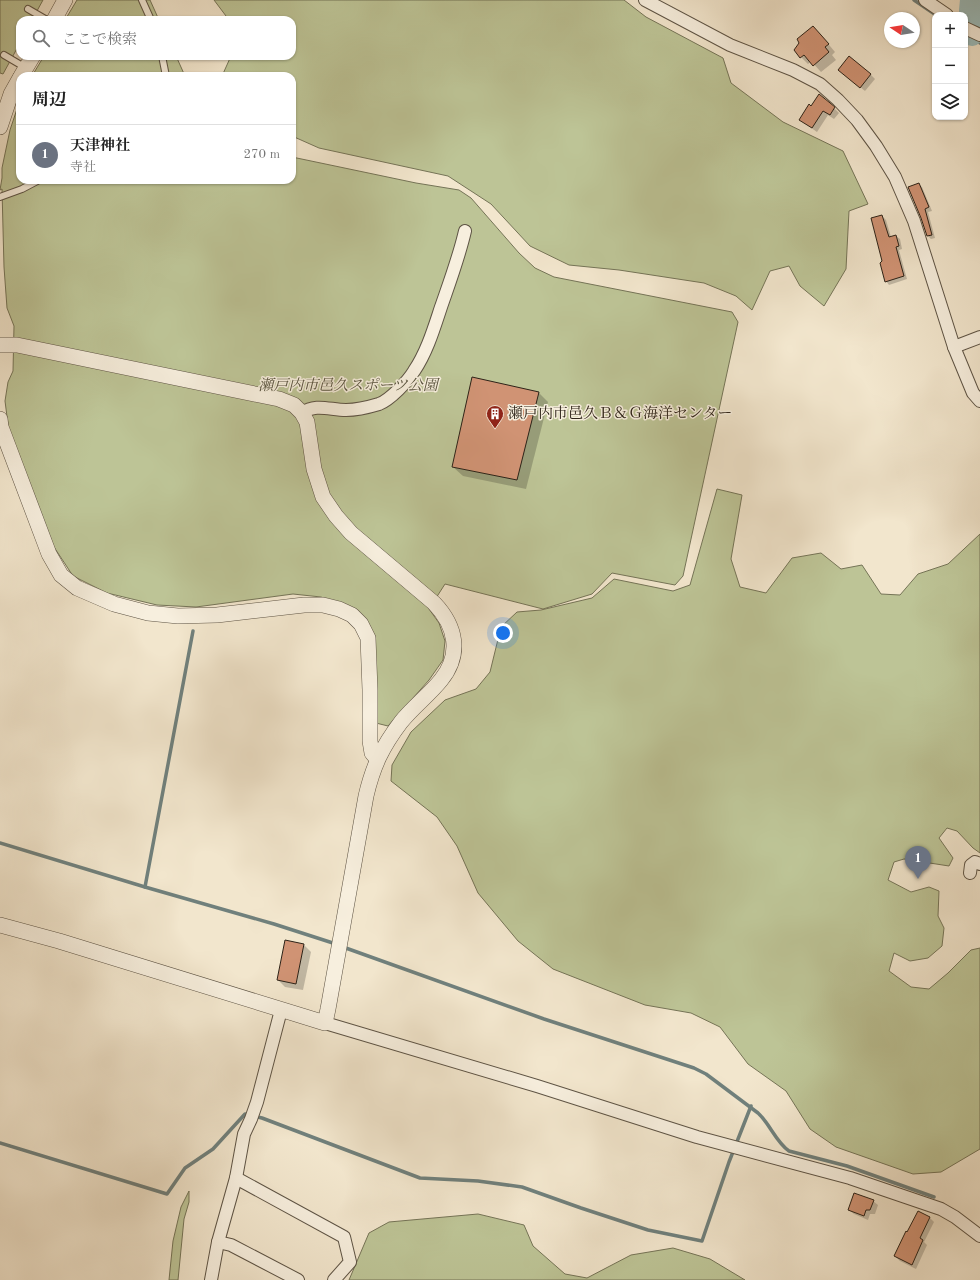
<!DOCTYPE html>
<html lang="ja">
<meta charset="utf-8">
<style>
body{margin:0;font-family:"Old Standard TT","Noto Serif JP",serif;background:#f6f6f6;color:#222}
.controls{position:absolute;right:12px;top:12px;display:grid;overflow:hidden;border-radius:8px;box-shadow:0 1px 3px #0004}
.controls button{width:36px;height:36px;display:grid;place-items:center;padding:0;border:0;border-bottom:1px solid #e0e0e0;background:#fff;color:#222;font:20px sans-serif}
.compass{position:absolute;left:884px;top:12px;width:36px;height:36px;border-radius:50%;background:#fff;box-shadow:0 1px 3px #0004;rotate:282deg}
.you{position:absolute;left:503px;top:633px;width:14px;height:14px;margin:-10px;border:3px solid #fff;border-radius:50%;background:#1a73e8;box-shadow:0 0 0 6px #1a73e833}
.badge{display:grid;place-items:center;width:26px;height:26px;border-radius:50%;background:#db2777;color:#fff;font-size:13px;font-weight:700}
.pin{position:absolute;translate:-50% -33px;filter:drop-shadow(0 1px 2px #0008)}
.pin::after{content:'';position:absolute;top:21px;width:14px;height:12px;background:inherit;clip-path:polygon(0 0,100% 0,50% 100%)}
.list{margin:0;padding:0;list-style:none}
h2{display:flex;justify-content:space-between;align-items:center;height:52px;margin:0;padding:0 16px;font-size:17px}
h2 small{font-size:13px;font-weight:400;color:#767676}
.list li{display:grid;grid-template-columns:26px 1fr auto;gap:12px;align-items:center;box-sizing:border-box;height:60px;padding:0 16px;border-top:1px solid #e0e0e0}
.list b{display:block;font-size:15px;white-space:nowrap}
.list p{margin:0;font-size:13px;white-space:nowrap;color:#767676}
.list em{font-size:13px;font-style:normal;color:#767676}
.icon{flex:none;width:22px;height:22px;fill:none;stroke:currentColor;stroke-width:2;stroke-linecap:round;stroke-linejoin:round}
.map{position:relative;flex:none;width:980px;height:1280px;overflow:hidden}
.search{position:absolute;background:#fff;box-shadow:0 1px 3px #0004;left:16px;top:16px;width:280px;height:44px;display:flex;align-items:center;gap:10px;box-sizing:border-box;padding:0 14px;border-radius:12px;color:#767676;font-size:15px}
.panel{position:absolute;background:#fff;box-shadow:0 1px 3px #0004;left:16px;top:72px;width:280px;height:112px;border-radius:12px}
.map>svg:first-child{display:block}
.green{fill:#bdc496;stroke:#757457}
.shadow{fill:#0003}
.lines{fill:none;stroke-linecap:round;stroke-linejoin:round}
.stream{stroke:#70807c;stroke-width:3.5}
.river{stroke:#9cbebe;stroke-width:22}
.building{fill:#d09374;stroke:#2d2318}
.service-casing{stroke:#5e5445;stroke-width:8}
.minor-casing{stroke:#5e5445;stroke-width:14}
.tertiary-casing{stroke:#5e5445;stroke-width:16}
.service{stroke:#f7efde;stroke-width:6}
.minor{stroke:#f7efde;stroke-width:12}
.tertiary{stroke:#f7efde;stroke-width:15}
.labels{text-anchor:middle;dominant-baseline:central;stroke-width:3;stroke-linejoin:round;paint-order:stroke}
.park-label{font-size:15px;font-style:italic;fill:#58533e;stroke:#f7efde}
.poi-label{font-size:15px;fill:#2d2318;stroke:#f7efde;text-anchor:start}
</style>
<div class="map">
<svg width="980" height="1280" viewBox="0 0 980 1280">
<rect width="100%" height="100%" fill="#f2e6cd"/>
<filter id="stains"><feTurbulence type="fractalNoise" baseFrequency=".005" numOctaves="4"/><feColorMatrix values="0 0 0 0 .2 0 0 0 0 .09 0 0 0 0 .02 0 0 0 .5 -.17"/></filter>
<radialGradient id="worn" r=".72"><stop offset=".6" stop-color="#630" stop-opacity="0"/><stop offset="1" stop-color="#630" stop-opacity=".3"/></radialGradient>
<!-- green -->
<g class="green">
<path d="M0,0H43L32,20H20V43L3,74L0,73Z"/>
<path d="M77,0H150L159,20H65Z"/>
<path d="M214,0H624L646,17L723,58L731,83L783,122L843,151L868,204L849,211L846,269L824,306L800,286L789,266L770,271L752,310L736,296L704,283L619,270L569,265L530,246L491,204L448,176L319,148L292,136V76H222L231,56H292V20H229Z"/>
<path d="M44,56H176L185,76H32Z"/>
<path d="M20,100V180H292V157L416,183L459,190L471,198L519,253L535,268L554,277L732,312L738,322L683,576L675,585L612,573L592,594L543,609L445,584L429,609L439,623L445,641L443,660L429,680L388,726L376,723L375,649L351,607L321,597L293,594L196,607L157,605L107,593L73,576L54,547L9,432L5,401L8,382L13,371L14,326L7,308L4,267L2,189L0,190L2,178V168L10,130Z"/>
<path d="M717,489L742,495L731,559L740,587L766,593L792,558L821,553L841,569L862,565L881,594L900,595L918,574L948,564L980,534V853L973,848L957,831L947,828L939,838L953,858L949,866L904,859L894,862L888,880L911,892L929,887L939,891L938,916L944,928L942,946L928,958L910,961L894,953L889,971L911,987L929,989L948,973L971,950L980,948V1149L941,1172L913,1174L836,1147L810,1129L786,1091L748,1064L720,1027L691,1013L645,1005L553,969L518,941L478,893L457,846L437,817L391,781L392,765L411,732L445,700L476,689L490,672L501,627L517,612L541,610L592,598L614,579L673,591L690,585Z"/>
<path d="M189,1191V1202L184,1219L178,1280H169L173,1241L181,1207Z"/>
<path d="M478,1214L524,1225L533,1246L565,1274L587,1278L631,1255L673,1248L710,1259L745,1280H349L369,1233L389,1222Z"/>
</g>
<!-- shadow -->
<g class="shadow">
<path d="M820,34L835,52L832,55L836,60L821,72L811,61L808,64L801,57Z"/>
<path d="M839,70L870,74L875,79L865,91Z"/>
<path d="M812,107L834,108L839,113L834,119L828,115L817,132L800,120Z"/>
<path d="M918,184L922,187L932,211L928,212L935,238L931,239L928,236L922,218Z"/>
<path d="M882,216L886,220L891,237L896,236L900,239L902,249L899,250L907,279L889,285L886,281L883,261Z"/>
<path d="M472,378L539,393L548,402L526,489L463,476L453,467Z"/>
<path d="M304,945L311,952L303,990L285,987L278,980Z"/>
<path d="M873,1201L878,1205L875,1214H870L868,1220L854,1214L849,1210Z"/>
<path d="M919,1212L930,1218L934,1222L924,1242L927,1245L916,1269L900,1261L895,1256Z"/>
</g>
<g class="lines">
<!-- stream -->
<g class="stream">
<path d="M914,0L936,15"/>
<path d="M974,37L980,43"/>
<path d="M0,843L145,887L274,924L336,944"/>
<path d="M145,887L193,631"/>
<path d="M343,947L544,1019L694,1068L706,1074L758,1113C770,1124 776,1142 789,1151L847,1166L934,1197"/>
<path d="M0,1143L167,1194L185,1168L213,1149L245,1114L262,1118L420,1178L478,1181L522,1187L581,1208L648,1230L702,1241L729,1162L751,1106"/>
</g>
<!-- river -->
<path class="river" d="M971,0L970,10L972,35"/>
</g>
<!-- building -->
<g class="building">
<path d="M813,26L829,44L825,47L829,52L813,66L804,55L800,58L794,50L799,43L797,39Z"/>
<path d="M849,56L871,74L860,88L838,70Z"/>
<path d="M819,94L835,107L830,115L823,111L812,128L799,120L809,104L811,106Z"/>
<path d="M919,183L929,207L925,209L932,235L927,236L921,218L908,187Z"/>
<path d="M882,215L889,237L896,235L899,246L896,247L904,276L885,282L880,263L882,261L871,218Z"/>
<path d="M472,377L539,392L517,480L452,467Z"/>
<path d="M285,940L304,944L296,984L277,980Z"/>
<path d="M854,1193L874,1200L870,1210H866L864,1216L848,1210Z"/>
<path d="M918,1211L930,1217L920,1238L923,1240L912,1265L894,1256L906,1231L907,1232Z"/>
</g>
<g class="lines">
<defs>
<g id="service">
<path d="M142,0L151,20"/>
<path d="M28,9L47,20"/>
<path d="M4,55L26,68"/>
<path d="M162,56L166,76"/>
<path d="M0,197L22,189L39,180"/>
</g>
<g id="minor">
<path d="M645,0L730,45L793,70L820,84L838,100L857,120L876,146L895,177L914,221L954,347L973,393L980,401"/>
<path d="M925,0L947,15"/>
<path d="M965,28L980,35"/>
<path d="M954,347L980,337"/>
<path d="M302,413C316,403 330,410 346,410C357,410 369,407 379,404C390,400 408,381 414,371C427,352 434,328 441,307C450,281 459,257 465,231"/>
<path d="M970,873L971,865L975,862L980,864"/>
<path d="M325,1023L537,1086L697,1137L850,1178L941,1209L955,1217L980,1236"/>
<path d="M236,1178L344,1237L350,1262L334,1280"/>
<path d="M218,1242L231,1245L298,1280"/>
<path d="M211,1280L218,1242L236,1178L244,1134L251,1119L257,1102L281,1010"/>
</g>
<g id="tertiary">
<path d="M54,20L65,0"/>
<path d="M21,76L33,56"/>
<path d="M0,127L11,94L20,78"/>
<path d="M0,345H17L279,399L294,405L302,413L307,422L314,469L323,497L336,516L351,533L434,603C456,626 462,654 441,680C429,695 413,707 401,722C382,747 373,766 366,796L328,1009L325,1023L59,941L0,925"/>
<path d="M0,419L1,427L49,554L61,575L77,588L114,604L148,613L178,616L217,615L304,605H323L339,609L352,615L361,624L368,638L370,690V741L372,753L377,759"/>
</g>
</defs>
<!-- service casing -->
<use href="#service" class="service-casing"/>
<!-- minor casing -->
<use href="#minor" class="minor-casing"/>
<!-- tertiary casing -->
<use href="#tertiary" class="tertiary-casing"/>
<!-- service -->
<use href="#service" class="service"/>
<!-- minor -->
<use href="#minor" class="minor"/>
<!-- tertiary -->
<use href="#tertiary" class="tertiary"/>
</g>
<!-- icons -->
<defs>
<symbol id="building-pin" viewBox="-11 -11 22 30"><path d="M0 17L-7.5 6A9.5 9.5 0 1 1 7.5 6Z" fill="#8f2418" stroke="#f7efde"/><path d="M-4-6H4V6H1V3H-1V6H-4ZM-2.5-4.3h1.7v1.8h-1.7ZM.8-4.3h1.7v1.8H.8ZM-2.5-1h1.7V.8h-1.7ZM.8-1h1.7V.8H.8Z" fill="#fff"/></symbol>
</defs>
<g fill-rule="evenodd">
<use href="#building-pin" x="485" y="404" width="20" height="27"/>
</g>
<g class="labels">
<!-- park labels -->
<g class="park-label">
<text x="348" y="386">瀬戸内市邑久スポーツ公園</text>
</g>
<!-- poi labels -->
<g class="poi-label">
<text x="508" y="414">瀬戸内市邑久Ｂ＆Ｇ海洋センター</text>
</g>
</g>
<rect width="100%" height="100%" filter="url(#stains)"/>
<rect width="100%" height="100%" fill="url(#worn)"/>
</svg>
<div class="controls">
<button>+</button>
<button>−</button>
<button><svg class="icon" aria-label="layers" viewBox="0 0 24 24"><path d="M12 4l9 5-9 5-9-5zM3 14l9 5 9-5"/></svg></button>
</div>
<svg class="compass" viewBox="-18 -18 36 36"><path d="M0-13l5 13h-10z" fill="#e53935"/><path d="M0 13l5-13h-10z" fill="#767676"/></svg>
<div class="you"></div>
<div class="pin badge" style="left:918px;top:879px;background:#6b7280">1</div>
<div class="search"><svg class="icon" aria-label="search" viewBox="0 0 24 24"><circle cx="10" cy="10" r="6"/><path d="M15 15l6 6"/></svg>ここで検索</div>
<section class="panel">
<h2>周辺<small></small></h2>
<ul class="list">
<li><span class="badge" style="background:#6b7280">1</span><div><b>天津神社</b><p>寺社</p></div><em>270 m</em></li>
</ul>
</section>
</div>
